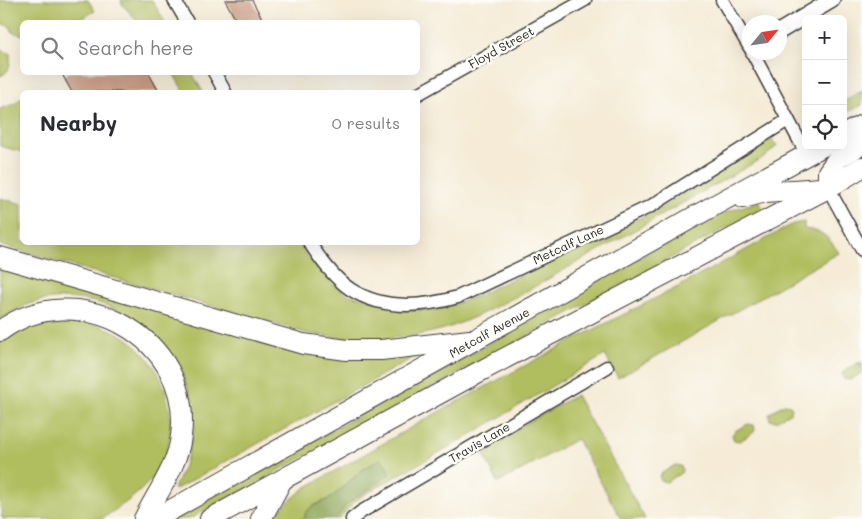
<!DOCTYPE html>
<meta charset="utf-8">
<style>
body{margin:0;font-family:Mali,sans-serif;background:#f7f7f7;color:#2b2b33}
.controls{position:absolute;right:15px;top:15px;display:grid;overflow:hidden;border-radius:8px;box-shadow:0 5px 20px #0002}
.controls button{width:45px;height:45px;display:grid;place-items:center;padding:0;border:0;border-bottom:1px solid #e1e1e2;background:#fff;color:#2b2b33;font:25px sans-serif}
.compass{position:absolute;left:742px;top:15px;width:45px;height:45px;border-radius:50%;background:#fff;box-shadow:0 5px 20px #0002;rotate:61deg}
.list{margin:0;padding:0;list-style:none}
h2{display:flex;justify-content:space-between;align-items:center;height:65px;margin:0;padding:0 20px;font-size:21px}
h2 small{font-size:16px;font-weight:400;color:#7c7c81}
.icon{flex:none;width:28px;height:28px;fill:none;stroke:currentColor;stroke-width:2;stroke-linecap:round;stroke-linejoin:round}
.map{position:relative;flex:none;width:862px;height:519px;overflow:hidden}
.search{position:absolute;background:#fff;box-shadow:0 5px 20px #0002;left:20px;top:20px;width:400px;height:55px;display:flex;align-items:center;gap:12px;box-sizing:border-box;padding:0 18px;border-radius:8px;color:#7c7c81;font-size:19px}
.panel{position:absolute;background:#fff;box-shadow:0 5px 20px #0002;left:20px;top:90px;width:400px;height:155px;border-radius:8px}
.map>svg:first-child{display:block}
.green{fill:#b1be5f;stroke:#666d3e}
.forest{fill:#8ca556;stroke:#546039}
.building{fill:#ca9c84}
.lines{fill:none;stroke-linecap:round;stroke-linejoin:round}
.minor-casing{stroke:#3d3b38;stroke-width:15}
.tertiary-casing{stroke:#3d3b38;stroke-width:18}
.trunk-casing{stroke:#3d3b38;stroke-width:22}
.minor{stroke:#fff;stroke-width:12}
.tertiary{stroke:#fff;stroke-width:15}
.trunk{stroke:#fff;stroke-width:20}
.labels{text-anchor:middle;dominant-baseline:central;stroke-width:5;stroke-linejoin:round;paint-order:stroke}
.street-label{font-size:12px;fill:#1c1c1c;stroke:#fdfcf7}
</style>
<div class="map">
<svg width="862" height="519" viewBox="0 0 862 519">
<rect width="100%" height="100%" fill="#fdfcf7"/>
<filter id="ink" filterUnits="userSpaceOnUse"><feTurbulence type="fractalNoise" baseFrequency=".02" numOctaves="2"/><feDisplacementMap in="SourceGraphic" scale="10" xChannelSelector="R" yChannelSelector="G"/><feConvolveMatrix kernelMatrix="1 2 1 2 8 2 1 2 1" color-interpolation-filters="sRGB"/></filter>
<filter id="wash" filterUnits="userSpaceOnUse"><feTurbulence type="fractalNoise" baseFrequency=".0096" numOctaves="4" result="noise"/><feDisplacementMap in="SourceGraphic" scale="20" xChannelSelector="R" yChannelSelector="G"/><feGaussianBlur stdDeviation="1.12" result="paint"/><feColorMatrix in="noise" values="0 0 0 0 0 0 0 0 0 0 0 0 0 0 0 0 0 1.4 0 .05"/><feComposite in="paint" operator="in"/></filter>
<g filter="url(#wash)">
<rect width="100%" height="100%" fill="#f5ebd6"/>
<!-- green -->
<g class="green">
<path d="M0,0H88L95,11L75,22H22V35L12,32L11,27L0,23Z"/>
<path d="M121,0H152L165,22H138L122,4Z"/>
<path d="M0,50L10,53C11,63 10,73 0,76Z"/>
<path d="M173,73H192L203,92H184Z"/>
<path d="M862,91V105L843,114V102Z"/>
<path d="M22,97V152L0,146V109L14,104Z"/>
<path d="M772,140L777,145L776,147L766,156L525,292C499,305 472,320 444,329C398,342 352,341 306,333L0,245V198L22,204V242H180L186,244L189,242L298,243L308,257L323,274L333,284L349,295L420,310L441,309L472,298L661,208L767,141Z"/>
<path d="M759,201L763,208L189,519H171L460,360L711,217Z"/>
<path d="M804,222V229C824,231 828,237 839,253L618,378L605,355L458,442L365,494L352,504L339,519H335L347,503L366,489L380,459L362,470L331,498L311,507L306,512L304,519H270L289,501L305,488L440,411L575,339L678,287L793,224Z"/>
<path d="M0,266L286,348L420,354L176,489H173C183,471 190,453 192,432C199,355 127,291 52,299C33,300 15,309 0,320Z"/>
<path d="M57,320C80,320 103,324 123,336C163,360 180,412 165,456C155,484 125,504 101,519H3L1,515L3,513L0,508V343L25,328Z"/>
<path d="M858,363H862V373L850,380L844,379L842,374L845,370Z"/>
<path d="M576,395L645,519H621L577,439L498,483L484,455L488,445Z"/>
<path d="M784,404L790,405L792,409L791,412L776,421L770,420L769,415L770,413Z"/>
<path d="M748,424L754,425L755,429L754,432L740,441L734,440L732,435L735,431Z"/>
<path d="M675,465L681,466L682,470L681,473L667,482L661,481L659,476L662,473Z"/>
</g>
<!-- forest -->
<path class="forest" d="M380,459C386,463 389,468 389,475L348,503L335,519H304L306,512L311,507L331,498L362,470Z"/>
<g id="blocks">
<!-- building -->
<g class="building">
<path d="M225,0H252L264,22H237Z"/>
<path d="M69,72H148L159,92H72L63,76Z"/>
</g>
</g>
</g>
<g filter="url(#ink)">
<use href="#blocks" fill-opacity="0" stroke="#3d3b38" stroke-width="1"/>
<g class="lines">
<defs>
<g id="minor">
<path d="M174,0L187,22"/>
<path d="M722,0L750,48"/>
<path d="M752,52L807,155"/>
<path d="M214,72L225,92"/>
<path d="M418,94L585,0"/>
<path d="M828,188L862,250"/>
<path d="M309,242C320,259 334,278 350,289C382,310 423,307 458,297L651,206L788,120"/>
<path d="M352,519L361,512L607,367"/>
</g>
<path id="tertiary" d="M780,31L832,0"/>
<g id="trunk">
<path d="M843,135L862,125"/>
<path d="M828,188V172L838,158L862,144"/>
<path d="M743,198L765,192L821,188"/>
<path d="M0,257L303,344L347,350H381L470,340"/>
<path d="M0,331C77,274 194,338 181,436C178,465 157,493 144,519"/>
<path d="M155,519L715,205L823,146"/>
<path d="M210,519L475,374L828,188L862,167"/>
<path d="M261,519L282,480"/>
</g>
</defs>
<!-- minor casing -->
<use href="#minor" class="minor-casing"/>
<!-- tertiary casing -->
<use href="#tertiary" class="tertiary-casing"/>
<!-- trunk casing -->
<use href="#trunk" class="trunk-casing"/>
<!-- minor -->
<use href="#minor" class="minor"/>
<!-- tertiary -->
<use href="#tertiary" class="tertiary"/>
<!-- trunk -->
<use href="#trunk" class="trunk"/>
</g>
</g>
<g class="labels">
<!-- street labels -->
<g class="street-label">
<text transform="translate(501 47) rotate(-29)">Floyd Street</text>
<text transform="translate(568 244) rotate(-25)">Metcalf Lane</text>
<text transform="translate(489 332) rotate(-29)">Metcalf Avenue</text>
<text transform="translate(479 442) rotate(-30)">Travis Lane</text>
</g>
</g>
</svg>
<div class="controls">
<button>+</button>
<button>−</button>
<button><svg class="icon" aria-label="locate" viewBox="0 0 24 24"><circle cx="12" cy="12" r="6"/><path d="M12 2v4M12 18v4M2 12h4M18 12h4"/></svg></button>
</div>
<svg class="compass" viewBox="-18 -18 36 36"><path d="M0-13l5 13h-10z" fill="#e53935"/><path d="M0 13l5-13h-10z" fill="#7c7c81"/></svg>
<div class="search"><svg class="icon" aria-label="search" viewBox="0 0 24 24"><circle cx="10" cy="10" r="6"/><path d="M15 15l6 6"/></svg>Search here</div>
<section class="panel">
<h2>Nearby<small>0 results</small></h2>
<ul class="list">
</ul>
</section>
</div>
